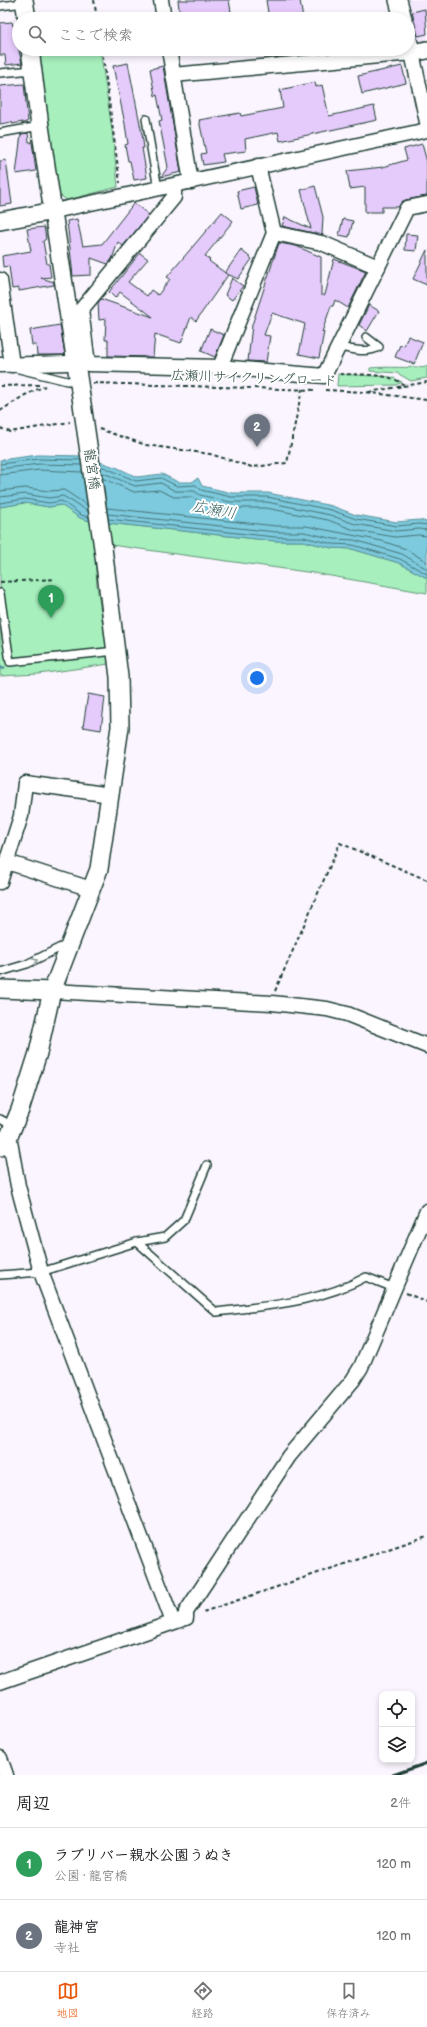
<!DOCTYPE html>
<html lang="ja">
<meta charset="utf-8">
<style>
body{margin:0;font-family:"Balsamiq Sans","Klee One",sans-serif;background:#f6f6f6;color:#202124}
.controls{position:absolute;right:12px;bottom:12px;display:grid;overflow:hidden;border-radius:8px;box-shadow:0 2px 6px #0003}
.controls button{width:36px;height:36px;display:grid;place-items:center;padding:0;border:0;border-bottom:1px solid #e0e0e0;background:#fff;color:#202124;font:20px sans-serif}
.you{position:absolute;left:257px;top:678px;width:14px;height:14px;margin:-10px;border:3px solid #fff;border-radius:50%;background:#1a73e8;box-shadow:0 0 0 6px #1a73e833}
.badge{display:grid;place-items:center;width:26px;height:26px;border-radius:50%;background:#ea580c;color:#fff;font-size:13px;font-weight:700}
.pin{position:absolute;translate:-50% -33px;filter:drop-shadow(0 1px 2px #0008)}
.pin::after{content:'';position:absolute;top:21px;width:14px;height:12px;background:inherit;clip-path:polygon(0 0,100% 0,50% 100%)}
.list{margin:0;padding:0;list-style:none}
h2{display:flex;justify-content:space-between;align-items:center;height:52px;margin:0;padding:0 16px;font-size:17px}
h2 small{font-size:13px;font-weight:400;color:#757577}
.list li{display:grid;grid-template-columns:26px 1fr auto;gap:12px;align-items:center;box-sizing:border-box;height:72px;padding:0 16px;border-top:1px solid #e0e0e0}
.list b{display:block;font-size:15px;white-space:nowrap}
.list p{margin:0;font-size:13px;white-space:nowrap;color:#757577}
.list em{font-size:13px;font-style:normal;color:#757577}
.icon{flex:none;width:22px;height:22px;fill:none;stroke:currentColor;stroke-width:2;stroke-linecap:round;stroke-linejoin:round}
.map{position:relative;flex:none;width:427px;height:1775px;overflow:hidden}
.search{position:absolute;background:#fff;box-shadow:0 2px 6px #0003;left:12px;right:12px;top:12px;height:44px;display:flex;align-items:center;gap:10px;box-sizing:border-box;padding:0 14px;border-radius:22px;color:#757577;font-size:15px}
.sheet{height:196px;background:#fff}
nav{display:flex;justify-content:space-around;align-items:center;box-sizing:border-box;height:56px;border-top:1px solid #e0e0e0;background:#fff;font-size:11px;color:#757577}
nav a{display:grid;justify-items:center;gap:2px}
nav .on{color:#ea580c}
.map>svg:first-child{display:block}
.built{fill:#f4e8fd}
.green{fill:#a7efbd;stroke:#639678}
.water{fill:#7dc9dd;stroke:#579199}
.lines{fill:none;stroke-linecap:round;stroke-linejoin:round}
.shore{stroke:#457578;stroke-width:1}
.stream{stroke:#579199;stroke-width:3.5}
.building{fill:#e5cbfb;stroke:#1f3d34}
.service-casing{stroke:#1f3d34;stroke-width:10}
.minor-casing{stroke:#1f3d34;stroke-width:17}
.tertiary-casing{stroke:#1f3d34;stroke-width:20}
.path{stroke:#1f3d34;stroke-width:2;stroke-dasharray:4 3;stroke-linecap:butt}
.service{stroke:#fff;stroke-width:7}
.minor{stroke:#fff;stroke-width:14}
.tertiary{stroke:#fff;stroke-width:17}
.rail{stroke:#1f3d34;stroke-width:3}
.tertiary-bridge-casing{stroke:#1f3d34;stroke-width:20;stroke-linecap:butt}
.tertiary-bridge{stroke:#fff;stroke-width:17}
.oneway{stroke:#8f9e9a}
.labels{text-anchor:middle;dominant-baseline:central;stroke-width:4;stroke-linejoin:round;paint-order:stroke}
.street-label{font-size:14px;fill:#1f3d34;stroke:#fff}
.water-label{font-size:15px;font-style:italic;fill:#36605e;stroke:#fff}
</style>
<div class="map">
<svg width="427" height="1775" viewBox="0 0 427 1775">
<rect width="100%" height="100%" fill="#faf5fe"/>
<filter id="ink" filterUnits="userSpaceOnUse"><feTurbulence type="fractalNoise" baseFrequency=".025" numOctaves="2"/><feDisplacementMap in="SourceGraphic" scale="8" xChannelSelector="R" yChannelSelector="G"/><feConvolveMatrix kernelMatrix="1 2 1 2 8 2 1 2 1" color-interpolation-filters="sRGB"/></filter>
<g filter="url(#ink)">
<!-- built -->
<path class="built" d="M404,0H427V43L421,44L414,40Z"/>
<!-- green -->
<g class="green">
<path d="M44,49H100L112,130L118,187L67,200L56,193L43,97L39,50Z"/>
<path d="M427,366V378L411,381L397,373L370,371V368C389,366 408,369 427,366Z"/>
<path d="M338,374L391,377L402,382L396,385L337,386Z"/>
<path d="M25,503L49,507L61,505L80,518L90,521L95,554L97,586L109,664L39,674L0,676V507Z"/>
<path d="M107,523L275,541H303L332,548L352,549L399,563L427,578V593L314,573L111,545Z"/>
</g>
<!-- water -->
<path class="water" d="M38,455L82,456L118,468L137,477L162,474L178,482H192L198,478L202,486L232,493H268L332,506L356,515L397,522L419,520L427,522V578L399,563L352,549L332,548L303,541H275L90,521L80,518L61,505L49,507L25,503L0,507V460Z"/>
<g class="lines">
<!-- shore -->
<g class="shore">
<path d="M0,464L39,459L81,460"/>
<path d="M101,466L136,481L161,478L177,486L196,485L201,490L231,497H267L331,510L356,519L397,526L419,524L427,525"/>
<path d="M0,469L39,464L81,465"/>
<path d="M101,472L135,486L161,483L175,491H194L200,495L230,502H267L330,515L355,524L396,531L419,529L427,530"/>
<path d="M0,475L39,470L82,472"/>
<path d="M102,478L134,492L159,490L174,497H192L199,501L229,508H266L328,520L354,530L395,537L418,535L427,536"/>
<path d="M0,491L25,488L49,491L64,490L87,505"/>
<path d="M0,497L25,494L49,498L63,496L88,511"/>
<path d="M0,503L25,499L49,503L62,501L81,515L89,517"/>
<path d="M107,508L276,526H306L382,541L406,549L427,562"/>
<path d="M108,514L276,532H304L334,539L354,540L402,554L427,569"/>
<path d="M108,519L275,537H303L333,544L353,545L400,559L427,574"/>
</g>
<!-- stream -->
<path class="stream" d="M0,668H4"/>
</g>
<!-- building -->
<g class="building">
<path d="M178,0H229L231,12L180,18Z"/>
<path d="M266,0H300L303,19H269Z"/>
<path d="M425,9L427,34L418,36L412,12Z"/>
<path d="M12,22L13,26L19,25V51L22,63L6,65L5,55H0V23Z"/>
<path d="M128,63L142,134L144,148H142L147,178L134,180L130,161H128L125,145L128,144L125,124L113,66Z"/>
<path d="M163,66L181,172L161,177L168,167L159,121L162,120L157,95L155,96L150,69Z"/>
<path d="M402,66L406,83L362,94L358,76Z"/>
<path d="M315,82L316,87L322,85L329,116L374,106L377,120L280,141L278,132L245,139L246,151L222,154L224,162L203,165L201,154L206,153L199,120L240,113L241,116L283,108L280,90Z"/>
<path d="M24,84L28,121L22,124L23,122L12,124V122L0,124V86Z"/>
<path d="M28,133L29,142H32L36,171L16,174L21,134Z"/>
<path d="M422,144L427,162V196L405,200L398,207H382V212H365V187L350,189L347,171L383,167L407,160L404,149Z"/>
<path d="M6,160L12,204L0,206V161Z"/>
<path d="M315,186L323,217L322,234L323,235L282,226L285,217L311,229L301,190Z"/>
<path d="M254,187L258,205L241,209L237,191Z"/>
<path d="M134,203L149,215L123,246L118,242L112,259L108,264L91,258V275L73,276L67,221L77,219L83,246L102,244Z"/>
<path d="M222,212L233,221L205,256L210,260L209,261L228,275L196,321L191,317L181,343L155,334L153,357L108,356V340H105L106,319L99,320L98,303L101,299L153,317L120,292L115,298L109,292L140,253L148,259L128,282L147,296L151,290L158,295L170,279L167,277Z"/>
<path d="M343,219L353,221L349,237L339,235Z"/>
<path d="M44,227L46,239L43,241L47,264H49L51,277L41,278L54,282V285L19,291V288L12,289L9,266L3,267L2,256L31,251L27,229Z"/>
<path d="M406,234L418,235L416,251L405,250Z"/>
<path d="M279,243L296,246L321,257V295H325L334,259L366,271L348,308L335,300L333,306H331L322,332H324L319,358L299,354L305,324L272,313L264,335L270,336L266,362L248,361L252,325Z"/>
<path d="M241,250L252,259L238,279L225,273Z"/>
<path d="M427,250V285L413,279Z"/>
<path d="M232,278L243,286L232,300L225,295Z"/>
<path d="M369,305L379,311L367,331L359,325Z"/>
<path d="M60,325L65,355H37L36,345H32L30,330Z"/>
<path d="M210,329L224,335L215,357L201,351Z"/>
<path d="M408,336L423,342L414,364L395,357L400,345L404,346Z"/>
<path d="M88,694L105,697L101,730L83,727Z"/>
</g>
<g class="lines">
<defs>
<g id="service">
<path d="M0,6L24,3"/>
<path d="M0,73L33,70"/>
<path d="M146,119L158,189"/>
<path d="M0,133L40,126"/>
<path d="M339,347C352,349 367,354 379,347L366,337"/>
<path d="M15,368L67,381L79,380"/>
<path d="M0,593L10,662L116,651"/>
<path d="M0,972L27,964L61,947L68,948"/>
<path d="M0,1119L13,1126"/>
<path d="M137,1242L216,1312C266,1306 321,1302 366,1277L394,1288"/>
<path d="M0,1275L41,1272L137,1242L165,1237L184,1220L207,1165"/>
</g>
<g id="minor">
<path d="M161,0L164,19"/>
<path d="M169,49L191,182"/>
<path d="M173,75L412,53L427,122"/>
<path d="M174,186V197L81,310L88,364L220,367L324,376L407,208L427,204"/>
<path d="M54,211L427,130"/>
<path d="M274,233L322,243L378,267"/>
<path d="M0,280L12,365"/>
<path d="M0,365L68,363"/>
<path d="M220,367L274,233L258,166"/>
<path d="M7,862L91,889"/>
<path d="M0,882L21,816L25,783L111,795"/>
<path d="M52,991L272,1003L327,1009L347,1014L427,1046"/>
<path d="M9,1136L18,1186L41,1272L173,1622"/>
<path d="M0,1682L186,1618V1612L289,1456L353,1380L361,1367L427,1211"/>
<path d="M0,1758L6,1775"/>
</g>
<g id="tertiary">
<path d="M24,0L27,19"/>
<path d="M398,0L403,19"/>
<path d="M408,40L412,53L427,50"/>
<path d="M30,49L40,126L80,390"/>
<path d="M0,221L54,211"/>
<path d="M0,989L52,991"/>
<path d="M0,1147L9,1136L20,1110L38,1053L52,991L99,869L120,727L119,677L103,548"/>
</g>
</defs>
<!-- service casing -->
<use href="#service" class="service-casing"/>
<!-- minor casing -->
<use href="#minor" class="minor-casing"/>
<!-- tertiary casing -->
<use href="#tertiary" class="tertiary-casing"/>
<!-- path -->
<g class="path">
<path d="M94,0L97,19"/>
<path d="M102,49L120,183"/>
<path d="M340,374C357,375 394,372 405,387"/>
<path d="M93,383L314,390"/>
<path d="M0,386L39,385"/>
<path d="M325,390L365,392L427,400"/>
<path d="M369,392L427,382"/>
<path d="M0,411L25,395L45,386"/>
<path d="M0,428L10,432L70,422"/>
<path d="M99,429L146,445L210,454L252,467L287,463L302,389"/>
<path d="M0,582L56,579"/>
<path d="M275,991L340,843L427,880"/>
<path d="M406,1293L427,1302"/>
<path d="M203,1612L427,1536"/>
</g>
<!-- service -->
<use href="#service" class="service"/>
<!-- minor -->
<use href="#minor" class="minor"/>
<!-- tertiary -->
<use href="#tertiary" class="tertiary"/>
<!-- rail -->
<path class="rail" d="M393,1775L427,1763"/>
<defs>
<path id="tertiary-bridge" d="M80,390L103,548"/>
</defs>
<!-- tertiary-bridge casing -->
<use href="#tertiary-bridge" class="tertiary-bridge-casing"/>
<!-- tertiary-bridge -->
<use href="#tertiary-bridge" class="tertiary-bridge"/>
</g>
<!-- one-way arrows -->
<defs><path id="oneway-chevron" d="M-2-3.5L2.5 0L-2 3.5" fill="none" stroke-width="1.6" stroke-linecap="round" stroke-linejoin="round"/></defs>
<use class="oneway" href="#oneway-chevron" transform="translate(35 961) rotate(-24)"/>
</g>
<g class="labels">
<!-- street labels -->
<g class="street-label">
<text transform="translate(254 378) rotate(2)">広瀬川サイクリングロード</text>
<text transform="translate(92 469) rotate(82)">龍宮橋</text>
</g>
<!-- water labels -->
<g class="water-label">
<text transform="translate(214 510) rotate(10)">広瀬川</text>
</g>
</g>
</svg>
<div class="controls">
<button><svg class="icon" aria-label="locate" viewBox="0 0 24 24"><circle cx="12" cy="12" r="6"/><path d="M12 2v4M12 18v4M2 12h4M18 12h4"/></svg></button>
<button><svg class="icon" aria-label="layers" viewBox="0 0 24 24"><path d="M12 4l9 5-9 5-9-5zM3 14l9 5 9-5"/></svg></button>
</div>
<div class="you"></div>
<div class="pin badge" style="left:51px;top:618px;background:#2e9e5b">1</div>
<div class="pin badge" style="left:257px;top:447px;background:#6b7280">2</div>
<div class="search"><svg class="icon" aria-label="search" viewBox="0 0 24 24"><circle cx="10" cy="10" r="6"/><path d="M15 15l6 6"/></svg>ここで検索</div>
</div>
<section class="sheet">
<h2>周辺<small>2件</small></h2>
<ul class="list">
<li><span class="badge" style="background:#2e9e5b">1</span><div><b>ラブリバー親水公園うぬき</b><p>公園 · 龍宮橋</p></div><em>120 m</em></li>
<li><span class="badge" style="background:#6b7280">2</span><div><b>龍神宮</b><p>寺社</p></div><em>120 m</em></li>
</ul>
</section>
<nav>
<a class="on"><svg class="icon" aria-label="map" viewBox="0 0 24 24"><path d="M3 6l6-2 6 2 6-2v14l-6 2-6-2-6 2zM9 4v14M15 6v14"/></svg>地図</a>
<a><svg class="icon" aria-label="directions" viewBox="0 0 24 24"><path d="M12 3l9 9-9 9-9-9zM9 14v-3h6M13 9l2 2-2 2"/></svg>経路</a>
<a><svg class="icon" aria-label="saved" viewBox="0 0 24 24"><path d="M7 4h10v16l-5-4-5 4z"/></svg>保存済み</a>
</nav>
